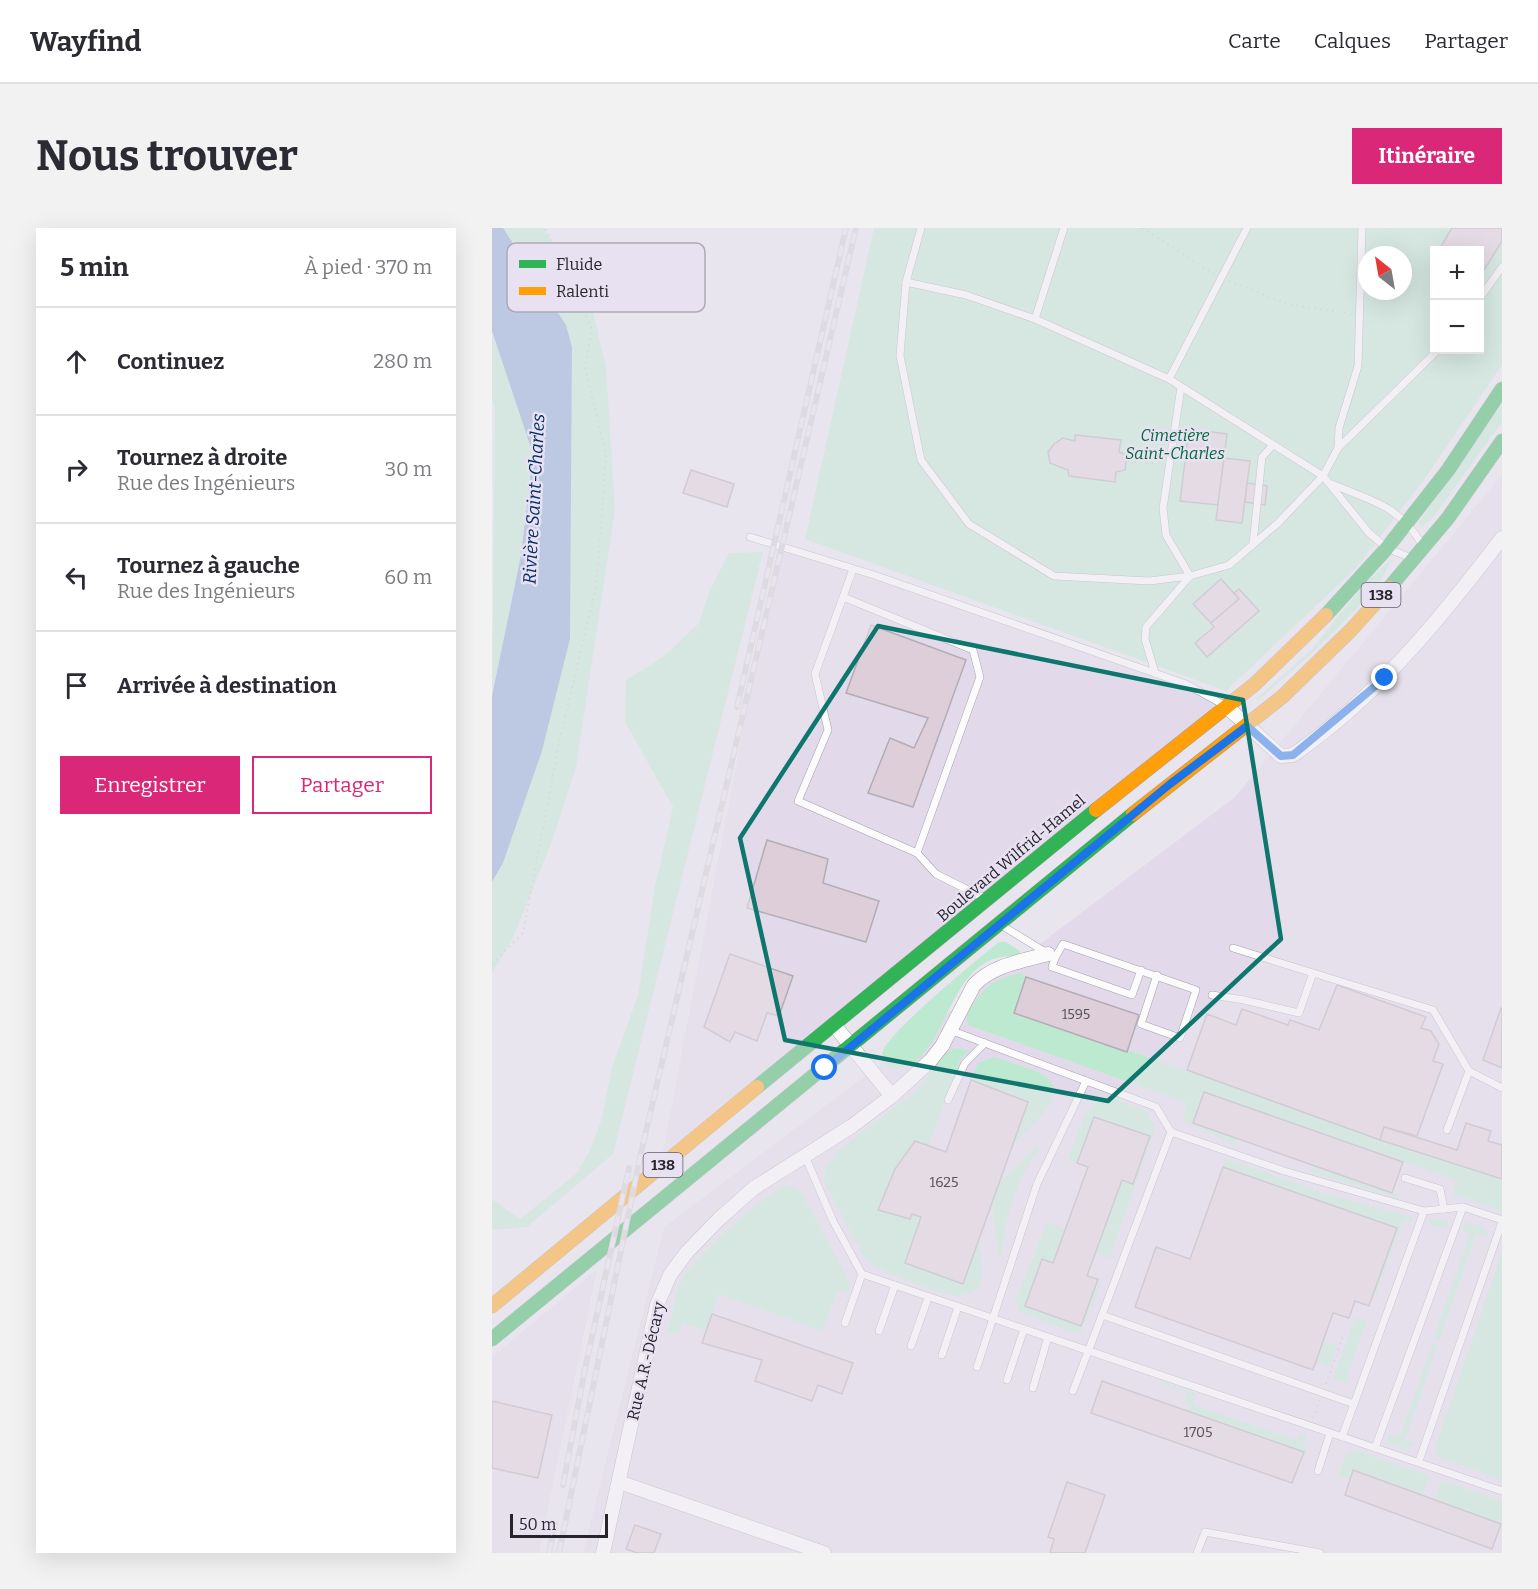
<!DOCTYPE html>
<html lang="fr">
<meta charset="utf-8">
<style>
body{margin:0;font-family:Bitter,serif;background:#f2f2f3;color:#2b2b33}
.controls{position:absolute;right:18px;top:18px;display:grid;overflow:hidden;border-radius:0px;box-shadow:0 6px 24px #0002}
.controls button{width:54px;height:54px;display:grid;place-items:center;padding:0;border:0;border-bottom:2px solid #e1e1e2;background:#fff;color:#2b2b33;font:30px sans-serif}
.compass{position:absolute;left:866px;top:18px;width:54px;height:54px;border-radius:50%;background:#fff;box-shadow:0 6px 24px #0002;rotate:329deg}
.scale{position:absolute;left:18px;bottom:15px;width:98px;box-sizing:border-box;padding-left:6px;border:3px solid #27252b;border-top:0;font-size:16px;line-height:21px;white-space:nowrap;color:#27252b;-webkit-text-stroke:4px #e8e1f2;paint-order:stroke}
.stop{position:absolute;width:18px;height:18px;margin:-14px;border:4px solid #1a73e8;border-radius:50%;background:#fff}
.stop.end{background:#1a73e8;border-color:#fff;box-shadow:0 2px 6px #0008}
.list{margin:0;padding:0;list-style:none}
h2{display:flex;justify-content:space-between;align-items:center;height:78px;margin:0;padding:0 24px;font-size:26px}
h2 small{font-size:20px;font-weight:400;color:#7c7c81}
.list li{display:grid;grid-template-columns:39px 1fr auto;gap:18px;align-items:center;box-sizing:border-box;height:108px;padding:0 24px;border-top:2px solid #e1e1e2}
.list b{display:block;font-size:22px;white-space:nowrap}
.list p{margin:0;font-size:20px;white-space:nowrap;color:#7c7c81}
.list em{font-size:20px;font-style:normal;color:#7c7c81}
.actions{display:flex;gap:12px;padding:18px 24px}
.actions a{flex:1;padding:14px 0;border:2px solid #db2777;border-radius:0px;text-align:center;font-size:21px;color:#db2777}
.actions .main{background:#db2777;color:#fff}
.icon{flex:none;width:33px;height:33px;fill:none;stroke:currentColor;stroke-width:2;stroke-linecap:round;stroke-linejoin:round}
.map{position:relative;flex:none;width:1010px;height:1325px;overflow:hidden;border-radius:0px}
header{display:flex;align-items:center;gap:36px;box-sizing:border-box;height:84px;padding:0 30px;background:#fff;border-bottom:2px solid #e1e1e2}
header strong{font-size:28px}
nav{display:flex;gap:33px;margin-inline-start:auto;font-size:21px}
.intro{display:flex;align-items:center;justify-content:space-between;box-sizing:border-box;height:144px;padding:0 36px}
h1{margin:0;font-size:42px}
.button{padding:15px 27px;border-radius:0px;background:#db2777;color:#fff;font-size:21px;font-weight:700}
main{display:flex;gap:36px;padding:0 36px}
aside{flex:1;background:#fff;border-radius:0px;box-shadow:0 6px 24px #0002}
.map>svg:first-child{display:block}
.built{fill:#e2daeb}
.green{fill:#bee9d1;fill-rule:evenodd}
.water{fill:#87a4d3}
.building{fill:#ddceda;stroke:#b3adb3;stroke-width:1.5}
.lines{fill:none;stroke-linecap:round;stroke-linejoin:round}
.lane-casing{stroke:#a3a0a7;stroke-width:8}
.street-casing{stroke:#a3a0a7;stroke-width:15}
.fast-casing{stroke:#a3a0a7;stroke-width:15}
.slow-casing{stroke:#a3a0a7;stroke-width:15}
.path{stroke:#c6c6c8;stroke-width:2;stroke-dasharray:1.5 4.5;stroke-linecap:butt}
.lane{stroke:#fcfbfc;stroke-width:7}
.street{stroke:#fcfbfc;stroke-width:14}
.fast{stroke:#30b455;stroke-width:14}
.slow{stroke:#ff9f0a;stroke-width:14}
.rail-casing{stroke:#cfcdd0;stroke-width:6}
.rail{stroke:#e8e1f2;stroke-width:4;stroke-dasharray:11;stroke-linecap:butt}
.route{stroke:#1a73e8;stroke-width:8}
.marked{fill:none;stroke:#0f766e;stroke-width:4.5;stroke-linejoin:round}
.labels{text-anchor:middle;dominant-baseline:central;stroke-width:5;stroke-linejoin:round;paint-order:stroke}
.number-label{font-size:14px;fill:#565058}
.shield{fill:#e8e1f2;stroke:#615d67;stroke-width:1.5}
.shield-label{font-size:15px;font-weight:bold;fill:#27252b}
.park-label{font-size:16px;font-style:italic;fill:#02693c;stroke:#e8e1f2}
.street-label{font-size:16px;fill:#27252b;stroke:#e8e1f2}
.water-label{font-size:18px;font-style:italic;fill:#022d66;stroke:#e8e1f2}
.key{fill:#e8e1f2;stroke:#aea9b6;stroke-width:1.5}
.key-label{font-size:16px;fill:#27252b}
</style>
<header>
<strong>Wayfind</strong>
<nav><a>Carte</a><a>Calques</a><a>Partager</a></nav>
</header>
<div class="intro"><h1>Nous trouver</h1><a class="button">Itinéraire</a></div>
<main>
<aside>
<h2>5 min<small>À pied · 370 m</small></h2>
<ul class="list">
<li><svg class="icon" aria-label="ahead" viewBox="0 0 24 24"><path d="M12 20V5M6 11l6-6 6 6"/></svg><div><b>Continuez</b></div><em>280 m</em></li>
<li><svg class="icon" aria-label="right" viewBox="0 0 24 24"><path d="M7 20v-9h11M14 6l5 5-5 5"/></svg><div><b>Tournez à droite</b><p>Rue des Ingénieurs</p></div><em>30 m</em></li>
<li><svg class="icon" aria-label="left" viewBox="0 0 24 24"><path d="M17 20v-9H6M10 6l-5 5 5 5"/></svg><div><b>Tournez à gauche</b><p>Rue des Ingénieurs</p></div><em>60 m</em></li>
<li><svg class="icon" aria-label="arrive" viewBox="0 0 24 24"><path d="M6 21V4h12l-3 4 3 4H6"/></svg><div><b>Arrivée à destination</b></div></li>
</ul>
<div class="actions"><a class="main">Enregistrer</a><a>Partager</a></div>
</aside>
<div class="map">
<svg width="1010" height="1325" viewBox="0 0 1010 1325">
<rect width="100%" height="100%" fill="#e9e5ee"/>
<!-- built -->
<g class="built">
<path d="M1010,247V1325H91L172,999L743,569Z"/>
<path d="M285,321L382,347L694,456L735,479L164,944L172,918Z"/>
<path d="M105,1041L47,1325H0V1129Z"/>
</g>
<!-- green -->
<g class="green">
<path d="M11,0H51L99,75L114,139L123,282L84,539L61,611L20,712L0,745V654L11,635L50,523L78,411L80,119L74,97Z"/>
<path d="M382,0H1010V137L932,252L864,340L734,463L313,311ZM942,22H987V122H942ZM875,27H911V63H875Z"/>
<path d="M0,103L41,226L29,327L0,468L3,182L0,172Z"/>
<path d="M1010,176V194L940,291L929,299L927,294Z"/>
<path d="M271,324L121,926L35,999L0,1002V971L28,991L85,945L99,920L110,890L120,839L146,767L163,658L181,579L133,494L134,452L172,428L207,395L217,364L237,325Z"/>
<path d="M900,331C885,371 800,444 765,473L764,471L818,423L874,354Z"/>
<path d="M507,714H514L528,723V727C519,728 510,728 501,731C450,751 454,839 399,842L390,832V825C397,803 485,732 507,714Z"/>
<path d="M529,745L534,749L522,785L695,842L888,912L1010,951V983L961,966L964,952L712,864L701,895L746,911L743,917L694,894L691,887L695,875L476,797L474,787C491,760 498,752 529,745Z"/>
<path d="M464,820L477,822L468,832L437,917L423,913C406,934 394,955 387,982L418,991L420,986L429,989L471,1056L486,1014C488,1026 494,1044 488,1056C485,1063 474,1068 466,1068C450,1068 387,1043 374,1032L332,954L333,939L344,928L343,925L423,864L454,825Z"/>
<path d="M502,829C516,834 532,838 546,844C587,862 537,900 521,916L535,873L479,852L486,835Z"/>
<path d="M620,870L655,883L663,901L618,1029L616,1030L603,1025L630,952L641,955L658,909L602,889L585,935L576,932C585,910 591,870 620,870Z"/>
<path d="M545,918L547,920C521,962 517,978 509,1027H506L500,976L508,954Z"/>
<path d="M733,930L832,965L920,989L921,995L911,992L884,1067L881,1066L905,1000L731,939Z"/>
<path d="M820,937L900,965L907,967L906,970L818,944Z"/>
<path d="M295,958L302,959L311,967L359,1057L356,1065L346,1062L330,1103L227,1066L214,1103L190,1095L187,1105H176C180,1088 182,1065 191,1050C201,1031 274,962 295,958Z"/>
<path d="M937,991L955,993L956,1001L936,996Z"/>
<path d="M555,994L574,1001L561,1035L550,1031L534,1078L589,1098L607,1053L609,1056L589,1104H581L529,1085L523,1074Z"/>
<path d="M973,994L991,998L996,1006L993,1008L984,1006L948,1112L942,1109L978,1005L970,1002Z"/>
<path d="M1010,1024V1252L948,1230L942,1223Z"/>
<path d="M863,1089L875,1092L856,1146L857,1156L841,1150Z"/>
<path d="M831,1113L845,1118L838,1139L824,1134Z"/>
<path d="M941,1115L946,1116L913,1212L922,1216L914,1222L895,1214L898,1207L907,1210Z"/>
<path d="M668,1153L703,1165L702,1177L804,1212L808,1204L811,1203L814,1209L811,1218L815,1222L811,1232L812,1224L695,1182L696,1176L692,1174L695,1164L669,1156Z"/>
<path d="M863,1222L938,1248L930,1267L862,1242L858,1251L849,1248L847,1245L854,1226Z"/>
<path d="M949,1252L1010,1273V1304L1007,1303L1009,1296L943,1271Z"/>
</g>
<!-- water -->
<path class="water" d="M0,0H11L74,97L80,119L78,411L50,523L11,635L0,654V468L29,327L41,226L0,103Z"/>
<!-- building -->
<g class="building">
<path d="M960,0H1010V13L987,50V22H947Z"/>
<path d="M697,201L735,206L726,277L688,273Z"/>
<path d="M583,207L629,212L627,224L635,227L633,242L624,244L623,254L577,248L576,242L558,235L556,224L562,216L571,210L583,213Z"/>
<path d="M732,230L758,233L750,295L724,292Z"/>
<path d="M199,242L242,256L235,279L191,265Z"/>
<path d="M755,255L775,258L773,277L753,274Z"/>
<path d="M729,351L747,371L719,395L701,376Z"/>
<path d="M747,361L767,383L715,429L703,415L722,399L719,395L747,371L742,365Z"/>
<path d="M379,397L474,432L421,579L376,565L398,510L422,520L436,490L354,465Z"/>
<path d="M275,612L336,631L331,655L387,673L374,714L255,680Z"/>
<path d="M238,726L301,748L288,785L284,787L275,785L265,813L243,804L238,814L212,799Z"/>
<path d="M534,749L647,787L635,824L522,785Z"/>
<path d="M845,757L934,789L929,800L939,803L947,816L941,833L951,836L925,908L892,899L888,912L695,842L715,786L744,797L750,781L796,797L798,792L827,802Z"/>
<path d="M1009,780L1010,781V840L991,832Z"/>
<path d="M479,852L536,874L471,1056L413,1035L429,989L420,986L418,991L386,982L403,941L423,913L454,924Z"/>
<path d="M712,864L911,934L900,965L701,895Z"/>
<path d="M602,889L658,908L641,956L630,952L595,1048L606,1051L589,1098L533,1078L550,1031L561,1035L596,939L585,935Z"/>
<path d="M974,895L999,903L996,913L1010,917V951L888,912L892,899L965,922Z"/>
<path d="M731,939L905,1000L877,1078L863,1073L857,1090L841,1085L821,1142L643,1079L664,1019L698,1031Z"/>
<path d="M220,1086L361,1135L350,1166L326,1157L320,1173L263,1153L270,1132L210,1115Z"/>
<path d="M610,1153L812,1224L800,1255L599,1185Z"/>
<path d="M0,1173L60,1187L46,1250L0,1240Z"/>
<path d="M861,1242L1009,1296L1000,1321L853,1267Z"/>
<path d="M575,1254L613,1267L593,1325H558L562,1311L556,1309Z"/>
<path d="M143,1297L169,1306L162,1325H145L134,1321Z"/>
</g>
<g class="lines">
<defs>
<g id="lane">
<path d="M429,0L414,54L408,128L429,232L477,296L562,348L657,353L698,348L737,337L786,295L831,248L846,220L946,122"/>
<path d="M414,54L474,67L543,91L677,151L831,248L877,305L895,320L919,330"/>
<path d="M987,71L1010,39"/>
<path d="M543,91L572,0"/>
<path d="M677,151L755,0"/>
<path d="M846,220L847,200L866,138L870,0"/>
<path d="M840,256C881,274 905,276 930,316"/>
<path d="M258,309L382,347L694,456L730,476"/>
<path d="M761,316L770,229L781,217"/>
<path d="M351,369L323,446L336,502L306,573L425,625L488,449L481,422L351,369L361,341"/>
<path d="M663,445L653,411L654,399L698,348L674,307L671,280L689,159"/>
<path d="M425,625L444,646L490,669"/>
<path d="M509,697L563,730L571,716L704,762L688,810L649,796L665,747"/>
<path d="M563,730L560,739L640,767L649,742"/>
<path d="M821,745L941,782L977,843L955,902"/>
<path d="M720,767L752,772L807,785L821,745L741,720"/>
<path d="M458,802L664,879L679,904"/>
<path d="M977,843L1010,860"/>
<path d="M456,872L473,835L493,815"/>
<path d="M313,928L341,993L370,1046L1010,1263"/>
<path d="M913,950L948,961L952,981"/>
<path d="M353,1095L370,1046"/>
<path d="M387,1103L403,1057"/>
<path d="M419,1118L436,1070"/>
<path d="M450,1127L466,1079"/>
<path d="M485,1139L545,956L594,853"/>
<path d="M515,1152L532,1101"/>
<path d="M541,1160L556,1109"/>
<path d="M581,1163L610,1087"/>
<path d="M862,1176L610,1087L679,904L792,943L932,983"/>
<path d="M850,1209L932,983L971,979L1010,992"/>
<path d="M883,1220L971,979"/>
<path d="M927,1233L1010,994"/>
<path d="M826,1243L838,1205"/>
<path d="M705,1325L713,1304L828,1325"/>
</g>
<g id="street">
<path d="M735,479L789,528L801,527C885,469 949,390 1010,310"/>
<path d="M342,797L400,868"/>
<path d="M127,1254L332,1325"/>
<path d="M111,1325L165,1077L178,1047L195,1024L227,991L262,960L360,898L400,868L438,833L450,818L482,757C501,737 530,733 556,726"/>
</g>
<g id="fast">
<path d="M897,360L956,290L1010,213"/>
<path d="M834,387L895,320L956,242L1010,161"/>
<path d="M265,859L604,582"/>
<path d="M0,1111L641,586"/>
</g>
<g id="slow">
<path d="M604,582L763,456L834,387"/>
<path d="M641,586L790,469L859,402L897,360"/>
<path d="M0,1078L265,859"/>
</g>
</defs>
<!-- lane casing -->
<use href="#lane" class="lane-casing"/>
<!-- street casing -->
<use href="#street" class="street-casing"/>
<!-- fast casing -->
<use href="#fast" class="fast-casing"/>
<!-- slow casing -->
<use href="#slow" class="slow-casing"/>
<!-- path -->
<g class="path">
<path d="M650,0L722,46"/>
<path d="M737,53L796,76L859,86"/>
<path d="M636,233L669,236"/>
<path d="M0,736L31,705L68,510L103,364L106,338L114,227L93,139L100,102L69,27L52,0"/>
<path d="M834,1156L851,1108"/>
<path d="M821,1190L828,1172"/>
</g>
<!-- lane -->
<use href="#lane" class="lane"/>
<!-- street -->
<use href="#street" class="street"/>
<!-- fast -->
<use href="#fast" class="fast"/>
<!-- slow -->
<use href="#slow" class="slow"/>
<defs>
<g id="rail">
<path d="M245,479L354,0"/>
<path d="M71,1257L93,1141L137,940"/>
<path d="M57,1325L63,1296"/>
<path d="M67,1325L149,925L364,0"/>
</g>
</defs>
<!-- rail casing -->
<use href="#rail" class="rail-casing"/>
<!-- rail -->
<use href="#rail" class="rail"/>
</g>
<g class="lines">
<!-- route -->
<path class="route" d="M333,840L678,556L755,498L789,528L801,527L893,450"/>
</g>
<!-- marked area -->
<path d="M0 0H1010V1325H0ZM386,398L751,472L789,711L616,873L293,812L248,610Z" fill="#e9e5ee" fill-opacity=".55" fill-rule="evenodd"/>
<path class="marked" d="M386,398L751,472L789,711L616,873L293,812L248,610Z"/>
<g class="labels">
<!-- number labels -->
<g class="number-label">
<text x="584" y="786">1595</text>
<text x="452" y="954">1625</text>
<text x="706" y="1204">1705</text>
</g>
<!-- shield labels -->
<g class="shield">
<rect x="869.5" y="355" width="39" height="24" rx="4.5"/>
<rect x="151.5" y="925" width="39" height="24" rx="4.5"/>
</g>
<g class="shield-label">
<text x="889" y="367">138</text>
<text x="171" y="937">138</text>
</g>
<!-- park labels -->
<g class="park-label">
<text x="683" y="207">Cimetière<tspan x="683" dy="18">Saint-Charles</tspan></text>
</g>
<!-- street labels -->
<g class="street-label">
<text transform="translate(519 630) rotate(-40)">Boulevard Wilfrid-Hamel</text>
<text transform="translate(154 1133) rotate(-77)">Rue A.R.-Décary</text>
</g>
<!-- water labels -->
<g class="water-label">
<text transform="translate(42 271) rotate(-87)">Rivière Saint-Charles</text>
</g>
</g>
<!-- legend -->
<rect x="15" y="15" width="198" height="69" rx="9" class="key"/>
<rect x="27" y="32" width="27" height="8" fill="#30b455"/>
<rect x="27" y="59" width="27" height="8" fill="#ff9f0a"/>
<g class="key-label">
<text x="64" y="42">Fluide</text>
<text x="64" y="69">Ralenti</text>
</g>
</svg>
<div class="controls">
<button>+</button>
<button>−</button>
</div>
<svg class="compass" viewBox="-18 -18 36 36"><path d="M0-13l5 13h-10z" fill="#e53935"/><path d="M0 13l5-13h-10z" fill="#7c7c81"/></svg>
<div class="scale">50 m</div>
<div class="stop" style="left:333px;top:840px"></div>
<div class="stop end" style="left:893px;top:450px"></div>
</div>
</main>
